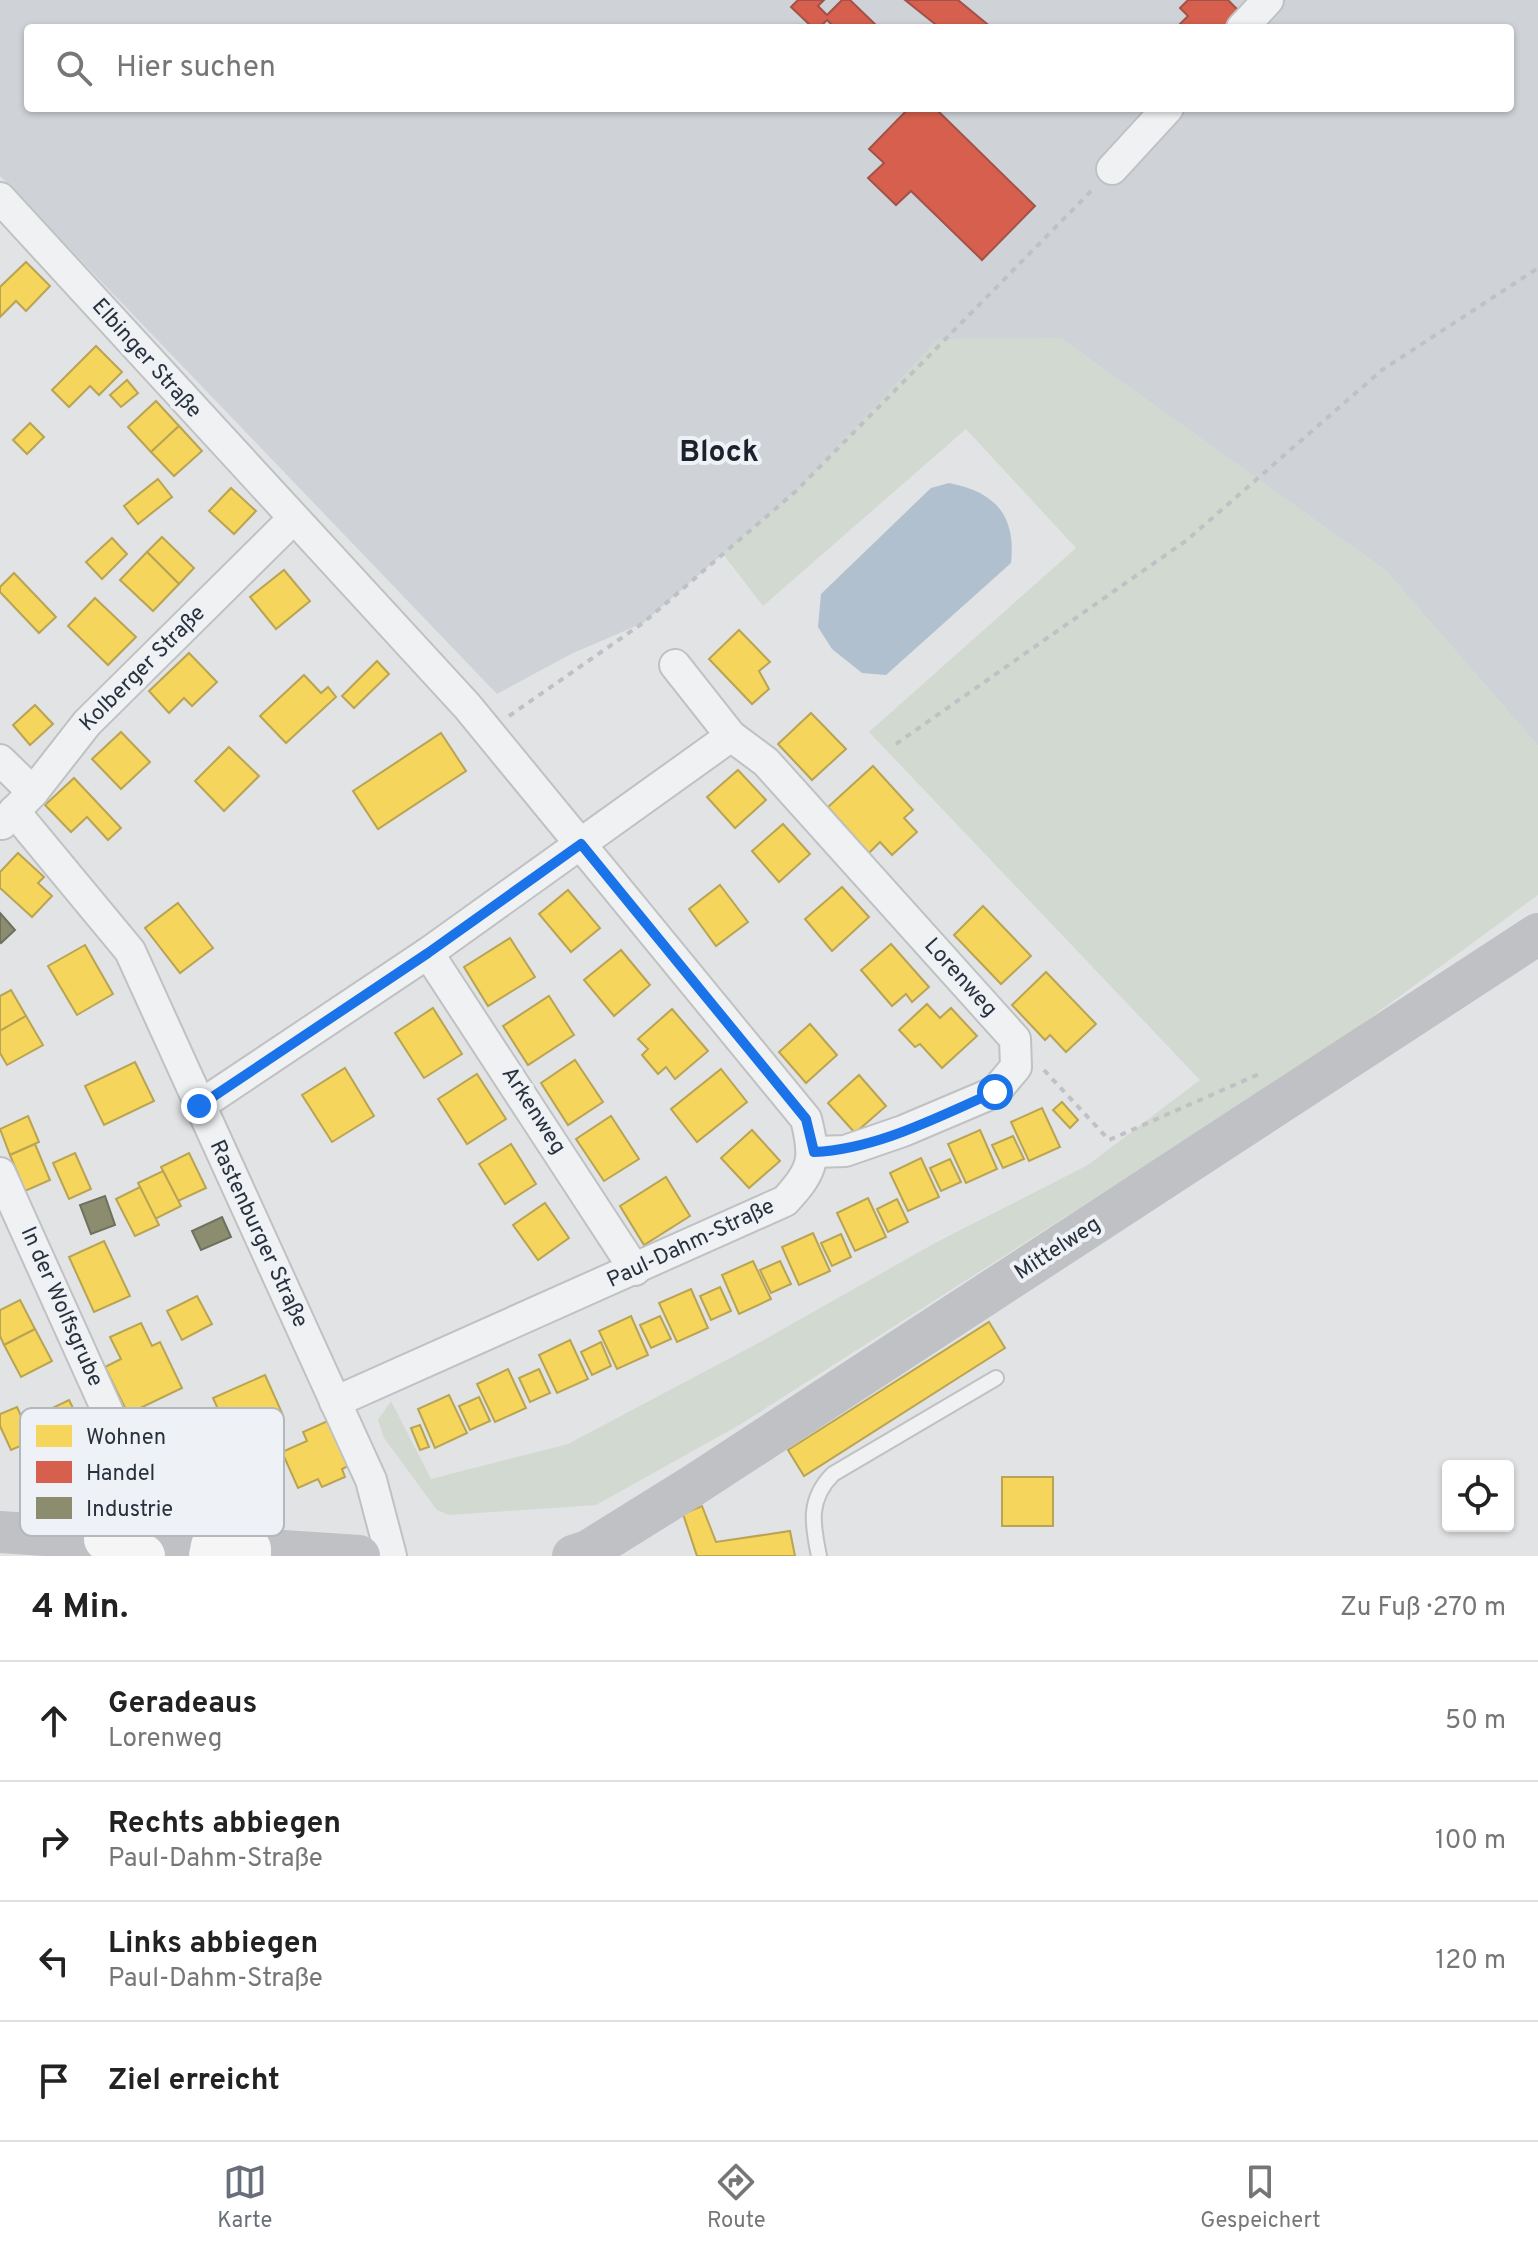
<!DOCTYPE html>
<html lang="de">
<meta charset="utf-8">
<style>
body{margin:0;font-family:Overpass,sans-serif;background:#f2f2f2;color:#222}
.controls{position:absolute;right:24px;bottom:24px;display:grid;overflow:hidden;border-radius:8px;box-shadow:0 2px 6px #0004}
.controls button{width:72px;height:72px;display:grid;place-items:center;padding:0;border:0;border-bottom:2px solid #e0e0e0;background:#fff;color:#222;font:40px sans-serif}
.stop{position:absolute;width:24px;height:24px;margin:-18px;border:6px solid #1a73e8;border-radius:50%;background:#fff}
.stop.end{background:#1a73e8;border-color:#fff;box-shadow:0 2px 8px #0008}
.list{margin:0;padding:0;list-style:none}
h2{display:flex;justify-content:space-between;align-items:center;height:104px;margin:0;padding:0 32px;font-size:34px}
h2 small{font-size:26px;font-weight:400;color:#767676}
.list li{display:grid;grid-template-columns:52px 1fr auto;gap:24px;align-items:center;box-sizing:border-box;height:120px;padding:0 32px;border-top:2px solid #e0e0e0}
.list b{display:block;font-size:30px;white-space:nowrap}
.list p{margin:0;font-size:26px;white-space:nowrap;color:#767676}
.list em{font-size:26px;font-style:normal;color:#767676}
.icon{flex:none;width:44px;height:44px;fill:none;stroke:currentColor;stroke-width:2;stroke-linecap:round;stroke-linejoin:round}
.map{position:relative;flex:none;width:1538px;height:1556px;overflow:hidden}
.search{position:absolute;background:#fff;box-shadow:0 2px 6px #0004;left:24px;right:24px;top:24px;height:88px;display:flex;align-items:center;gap:20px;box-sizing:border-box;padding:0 28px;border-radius:8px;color:#767676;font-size:30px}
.sheet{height:584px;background:#fff}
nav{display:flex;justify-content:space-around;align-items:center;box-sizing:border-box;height:112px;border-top:2px solid #e0e0e0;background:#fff;font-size:22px;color:#767676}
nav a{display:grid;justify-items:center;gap:4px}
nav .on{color:#696f78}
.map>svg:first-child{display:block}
.built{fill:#cfd3d8;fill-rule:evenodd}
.green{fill:#d2d9d1}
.water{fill:#b1c0cf}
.homes{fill:#f6d55c;stroke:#b8a453;stroke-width:2}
.shops{fill:#d6604d;stroke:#a25248;stroke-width:2}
.industry{fill:#8c8c6e;stroke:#6e715f;stroke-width:2}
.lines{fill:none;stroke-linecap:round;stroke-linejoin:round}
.service-casing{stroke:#bfc1c3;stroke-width:18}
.minor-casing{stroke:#bfc1c3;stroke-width:34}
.trunk-casing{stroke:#b3b6ba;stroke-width:48}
.path{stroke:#bfc1c4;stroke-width:4;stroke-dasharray:6 6;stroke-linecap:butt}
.service{stroke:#f0f1f2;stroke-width:14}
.minor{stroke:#f0f1f2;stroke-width:30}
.secondary{stroke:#bfc1c5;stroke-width:42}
.trunk{stroke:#f5f5f6;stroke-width:44}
.route{stroke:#1a73e8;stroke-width:10}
.labels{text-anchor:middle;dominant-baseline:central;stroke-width:8;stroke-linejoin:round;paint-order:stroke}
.street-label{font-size:22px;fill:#29313d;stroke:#eef1f5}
.district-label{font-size:30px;font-weight:bold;fill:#1b222e;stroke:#eef1f5}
.key{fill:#eef1f5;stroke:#b3b7be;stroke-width:2}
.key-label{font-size:22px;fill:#29313d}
</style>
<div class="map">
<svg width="1538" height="1556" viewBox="0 0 1538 1556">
<rect width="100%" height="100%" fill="#e1e3e5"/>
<!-- built -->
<path class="built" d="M0,0H1538V746L1386,571L1060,338L796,491L643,623L571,654L497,694L0,176ZM28,28H1510V108H28Z"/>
<!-- green -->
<path class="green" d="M1060,338L1386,571L1538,746V895L1325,1051L741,1424L596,1505L449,1515L437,1510L384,1438L378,1420L391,1401L431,1479L568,1444L753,1346L935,1243L1088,1165L1200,1080L869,732L1076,548L966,429L763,606L723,554L796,491L938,339Z"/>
<!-- water -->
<path class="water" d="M949,483C996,492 1016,516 1011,563L886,675L862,673L832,649L818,627L821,594L931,488Z"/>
<!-- homes -->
<g class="homes">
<path d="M26,262L50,286L26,311L16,301L0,317V287Z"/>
<path d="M96,346L122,372L99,395L90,386L69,407L52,390Z"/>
<path d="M127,380L138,393L121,407L110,395Z"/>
<path d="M156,401L179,426L151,452L128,427Z"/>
<path d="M30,423L44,437L27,454L13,440Z"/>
<path d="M179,426L202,451L174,476L151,452Z"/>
<path d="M158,479L172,497L138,524L124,506Z"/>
<path d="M231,488L256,511L234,534L209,511Z"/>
<path d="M162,537L194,568L179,584L147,552Z"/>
<path d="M112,538L127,554L102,579L86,562Z"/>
<path d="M147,552L179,584L153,611L120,580Z"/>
<path d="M284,570L310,601L276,629L250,597Z"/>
<path d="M14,573L56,617L39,633L0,592V587Z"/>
<path d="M95,598L136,637L108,665L68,626Z"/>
<path d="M739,630L770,662L759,671L769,689L752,704L709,659Z"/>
<path d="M189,653L217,682L192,706L184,698L169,713L149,691Z"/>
<path d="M377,661L389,674L354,708L342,696Z"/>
<path d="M304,675L321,693L328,687L336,697L286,743L260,716Z"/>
<path d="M35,705L53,724L30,745L13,725Z"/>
<path d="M811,713L846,749L812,780L778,744Z"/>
<path d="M121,732L150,762L121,789L92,759Z"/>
<path d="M441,733L466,771L378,829L353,791Z"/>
<path d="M229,747L259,776L224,811L195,781Z"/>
<path d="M873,766L913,810L904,818L917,832L892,855L880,842L869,853L828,807Z"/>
<path d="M738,770L766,800L735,828L707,797Z"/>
<path d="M74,778L121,828L108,840L87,817L71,832L45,805Z"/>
<path d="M783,824L810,854L779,882L752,851Z"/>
<path d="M18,853L44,877L38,883L52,896L32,917L0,888V872Z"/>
<path d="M720,885L748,922L716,946L689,909Z"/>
<path d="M842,887L869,917L832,951L805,919Z"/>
<path d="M568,890L600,928L571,952L539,914Z"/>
<path d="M178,903L213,948L180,973L145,928Z"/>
<path d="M983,906L1031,956L1001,984L954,935Z"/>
<path d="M510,938L535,977L488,1006L464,967Z"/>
<path d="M891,944L929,987L912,1002L906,994L892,1006L861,970Z"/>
<path d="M85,945L113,994L77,1015L48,966Z"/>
<path d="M621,950L650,985L614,1016L584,980Z"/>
<path d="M1046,972L1096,1024L1066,1052L1050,1035L1045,1040L1012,1005Z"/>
<path d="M11,990L26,1016L0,1031V996Z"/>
<path d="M549,996L574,1035L528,1065L503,1026Z"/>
<path d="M927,1004L940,1018L951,1008L977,1036L942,1068L920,1044L915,1047L899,1030Z"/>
<path d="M433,1008L462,1054L424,1078L395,1033Z"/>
<path d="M672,1009L708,1051L675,1079L666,1067L658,1074L642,1055L648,1049L638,1039Z"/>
<path d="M26,1016L43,1045L7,1065L0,1053V1031Z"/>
<path d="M810,1024L837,1055L806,1083L779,1052Z"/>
<path d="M575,1060L603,1102L568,1125L541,1083Z"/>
<path d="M135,1062L154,1101L104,1125L85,1086Z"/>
<path d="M345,1068L374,1116L332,1142L302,1095Z"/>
<path d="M721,1069L747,1102L697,1142L671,1109Z"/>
<path d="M477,1074L506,1119L467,1144L438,1099Z"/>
<path d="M859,1075L886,1106L855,1133L828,1103Z"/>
<path d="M1062,1102L1078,1120L1070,1128L1053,1110Z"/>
<path d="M1042,1108L1060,1147L1029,1161L1011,1122Z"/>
<path d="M28,1116L39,1142L10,1155L0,1129Z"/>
<path d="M611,1116L639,1159L604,1181L576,1139Z"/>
<path d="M752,1130L780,1161L749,1188L721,1158Z"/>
<path d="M980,1130L997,1169L966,1183L948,1144Z"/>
<path d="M1013,1136L1024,1159L1003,1168L992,1145Z"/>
<path d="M35,1144L50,1180L25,1191L10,1155Z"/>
<path d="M511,1144L536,1184L505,1204L479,1164Z"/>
<path d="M75,1153L91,1189L69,1199L53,1163Z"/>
<path d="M189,1153L206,1188L178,1201L161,1167Z"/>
<path d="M921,1158L939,1197L908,1211L890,1173Z"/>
<path d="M950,1159L961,1182L941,1191L930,1168Z"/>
<path d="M163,1171L181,1206L155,1219L138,1183Z"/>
<path d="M666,1177L690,1216L644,1245L620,1206Z"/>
<path d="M140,1187L159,1225L135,1236L116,1199Z"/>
<path d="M868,1198L886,1237L855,1251L837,1213Z"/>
<path d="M897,1199L908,1222L888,1232L877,1209Z"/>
<path d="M545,1203L569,1238L538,1260L513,1225Z"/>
<path d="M813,1233L830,1271L799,1285L782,1247Z"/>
<path d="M841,1234L851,1257L832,1266L821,1243Z"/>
<path d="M104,1241L130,1296L94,1312L69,1257Z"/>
<path d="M753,1261L771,1299L739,1314L722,1275Z"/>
<path d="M780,1261L791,1284L771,1293L760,1270Z"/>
<path d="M720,1287L731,1311L711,1320L700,1296Z"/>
<path d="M691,1289L708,1328L677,1342L659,1303Z"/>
<path d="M197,1296L212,1324L182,1340L167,1311Z"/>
<path d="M20,1300L35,1329L4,1345L0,1336V1310Z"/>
<path d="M631,1316L648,1355L617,1369L599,1331Z"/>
<path d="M660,1316L671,1339L651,1348L640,1325Z"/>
<path d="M989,1322L1005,1348L804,1476L788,1450Z"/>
<path d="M141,1323L152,1346L160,1342L182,1388L128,1414L105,1367L121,1359L110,1337Z"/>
<path d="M35,1329L52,1361L21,1377L4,1345Z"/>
<path d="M570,1340L588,1379L557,1393L539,1355Z"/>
<path d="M601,1342L611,1366L592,1375L581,1352Z"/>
<path d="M508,1369L526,1408L495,1422L477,1384Z"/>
<path d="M539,1369L550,1393L530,1402L519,1378Z"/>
<path d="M265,1375L282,1413L230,1436L213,1398Z"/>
<path d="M449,1395L467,1433L435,1448L418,1409Z"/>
<path d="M479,1397L490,1421L470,1430L459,1406Z"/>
<path d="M69,1400L87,1436L59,1449L42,1413Z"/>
<path d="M17,1407L32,1441L11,1450L0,1426V1414Z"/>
<path d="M330,1420L350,1465L342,1469L345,1477L322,1487L318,1479L298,1488L282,1452L307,1441L303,1432Z"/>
<path d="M420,1425L429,1447L420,1450L411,1428Z"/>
<rect x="1002" y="1477" width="51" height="49"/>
<path d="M702,1506L716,1542L790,1531L795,1556H697L683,1514Z"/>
</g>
<!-- shops -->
<g class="shops">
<path d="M798,0H824L818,6L827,15L842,0H850L879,28H835L827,20L819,28H813L791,7Z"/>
<path d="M905,0H958L992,28H940Z"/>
<path d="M1188,0H1228L1241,13L1227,28H1176L1188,16L1180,8Z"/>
<path d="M909,108H935L1035,206L982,260L911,191L896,205L868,178L884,163L869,149Z"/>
</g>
<!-- industry -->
<g class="industry">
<path d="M0,913L15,930L1,943L0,942Z"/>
<path d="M105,1196L115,1225L91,1234L80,1205Z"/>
<path d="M222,1217L231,1237L201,1250L192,1231Z"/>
</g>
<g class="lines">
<defs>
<path id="service" d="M819,1556C812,1523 808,1499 833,1474L996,1378"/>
<g id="minor">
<path d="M1242,28L1268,0"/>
<path d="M1112,169L1168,108"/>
<path d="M0,198L467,706L806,1119C816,1158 814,1170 785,1201L335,1402"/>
<path d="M675,665L731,736L766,762L1015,1039L1016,1067L995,1092L903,1131L845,1151L814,1152"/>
<path d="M0,760L33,792"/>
<path d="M14,811L130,951L371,1480L391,1556"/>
<path d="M2,824L33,792L87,723L293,519"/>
<path d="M428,953L635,1270"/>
<path d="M199,1106L428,953L731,736"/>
<path d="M0,1173L107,1410L121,1458L123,1490"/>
</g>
<g id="trunk">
<path d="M106,1539L143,1556"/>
<path d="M249,1549V1556"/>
<path d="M211,1556L213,1546"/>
</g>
</defs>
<!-- service casing -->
<use href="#service" class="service-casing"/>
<!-- minor casing -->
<use href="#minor" class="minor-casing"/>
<!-- trunk casing -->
<use href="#trunk" class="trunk-casing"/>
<!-- path -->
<g class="path">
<path d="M509,716L643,623L796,491L1095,187"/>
<path d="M896,744L1187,540L1382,370L1538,268"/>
<path d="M1044,1070L1109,1140L1259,1074"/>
</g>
<!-- service -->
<use href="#service" class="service"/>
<!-- minor -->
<use href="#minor" class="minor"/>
<!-- secondary -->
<g class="secondary">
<path d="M0,1532L359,1556"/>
<path d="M573,1556L588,1551L694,1485L1538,934"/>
</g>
<!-- trunk -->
<use href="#trunk" class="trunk"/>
</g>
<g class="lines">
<!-- route -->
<path class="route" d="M199,1106L428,953L581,844L806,1119L814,1152C878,1149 937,1117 995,1092"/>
</g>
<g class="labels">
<!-- street labels -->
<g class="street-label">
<text transform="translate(146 359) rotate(48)">Elbinger Straße</text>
<text transform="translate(143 669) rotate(-45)">Kolberger Straße</text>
<text transform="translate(960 978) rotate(48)">Lorenweg</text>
<text transform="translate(533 1111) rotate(57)">Arkenweg</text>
<text transform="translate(258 1234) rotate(65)">Rastenburger Straße</text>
<text transform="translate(691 1244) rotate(-25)">Paul-Dahm-Straße</text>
<text transform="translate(1058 1249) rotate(-33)">Mittelweg</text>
<text transform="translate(61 1307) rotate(66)">In der Wolfsgrube</text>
</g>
<!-- district labels -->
<g class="district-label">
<text x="719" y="453">Block</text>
</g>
</g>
<!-- legend -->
<rect x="20" y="1408" width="264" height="128" rx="12" class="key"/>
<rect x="36" y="1425" width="36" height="22" fill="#f6d55c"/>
<rect x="36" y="1461" width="36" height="22" fill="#d6604d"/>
<rect x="36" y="1497" width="36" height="22" fill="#8c8c6e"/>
<g class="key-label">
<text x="86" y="1444">Wohnen</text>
<text x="86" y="1480">Handel</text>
<text x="86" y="1516">Industrie</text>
</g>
</svg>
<div class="controls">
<button><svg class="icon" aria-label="locate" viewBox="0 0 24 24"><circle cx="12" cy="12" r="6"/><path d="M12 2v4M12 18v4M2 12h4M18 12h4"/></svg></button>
</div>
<div class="stop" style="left:995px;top:1092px"></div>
<div class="stop end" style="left:199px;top:1106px"></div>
<div class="search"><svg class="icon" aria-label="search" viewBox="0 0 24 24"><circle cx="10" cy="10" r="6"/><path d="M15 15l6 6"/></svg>Hier suchen</div>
</div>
<section class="sheet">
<h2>4 Min.<small>Zu Fuß · 270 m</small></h2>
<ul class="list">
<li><svg class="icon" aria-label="ahead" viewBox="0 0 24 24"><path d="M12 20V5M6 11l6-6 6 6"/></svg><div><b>Geradeaus</b><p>Lorenweg</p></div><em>50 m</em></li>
<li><svg class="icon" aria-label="right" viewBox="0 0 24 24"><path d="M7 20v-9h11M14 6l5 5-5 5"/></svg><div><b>Rechts abbiegen</b><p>Paul-Dahm-Straße</p></div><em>100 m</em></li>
<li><svg class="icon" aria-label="left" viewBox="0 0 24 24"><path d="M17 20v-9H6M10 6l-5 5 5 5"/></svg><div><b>Links abbiegen</b><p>Paul-Dahm-Straße</p></div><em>120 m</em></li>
<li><svg class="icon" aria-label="arrive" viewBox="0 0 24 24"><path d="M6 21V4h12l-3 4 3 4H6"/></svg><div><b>Ziel erreicht</b></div></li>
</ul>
</section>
<nav>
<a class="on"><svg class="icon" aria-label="map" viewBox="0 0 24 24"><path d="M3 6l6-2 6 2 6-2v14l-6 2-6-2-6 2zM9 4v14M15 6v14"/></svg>Karte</a>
<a><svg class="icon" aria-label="directions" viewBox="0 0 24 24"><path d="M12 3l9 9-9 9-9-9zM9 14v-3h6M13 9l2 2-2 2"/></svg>Route</a>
<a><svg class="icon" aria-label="saved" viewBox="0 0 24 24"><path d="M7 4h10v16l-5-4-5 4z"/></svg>Gespeichert</a>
</nav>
